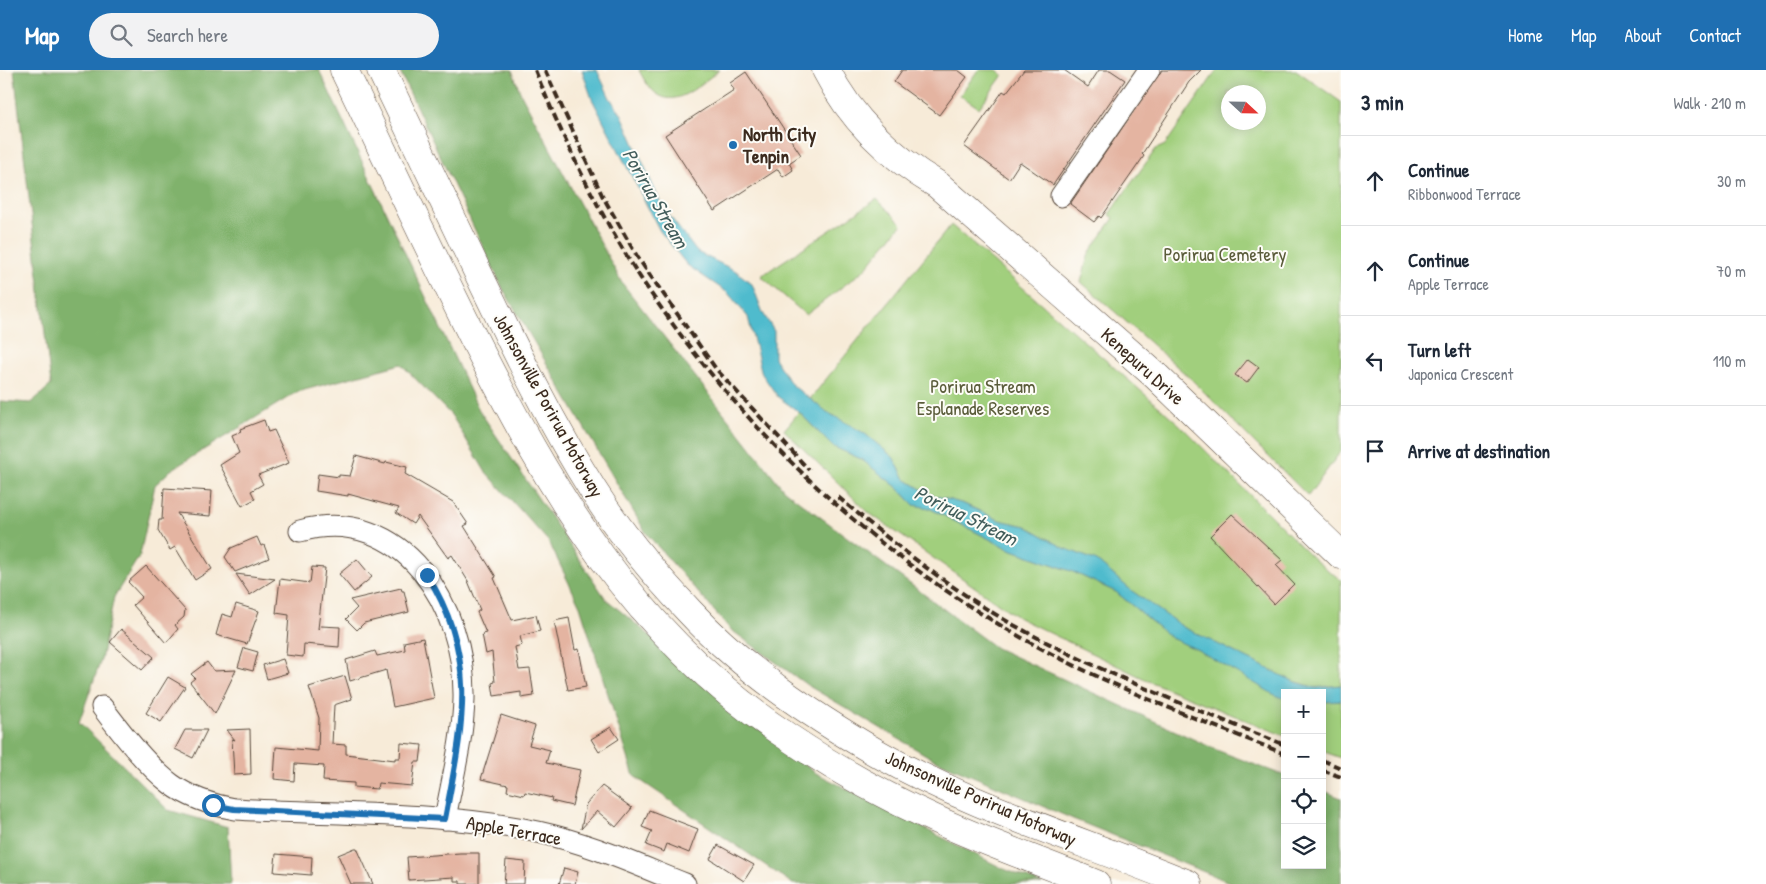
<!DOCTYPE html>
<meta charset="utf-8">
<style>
body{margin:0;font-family:"Patrick Hand",sans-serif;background:#f2f2f3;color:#1f2937}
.controls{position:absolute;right:15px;bottom:15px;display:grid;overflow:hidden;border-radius:0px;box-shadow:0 2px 12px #0003}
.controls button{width:45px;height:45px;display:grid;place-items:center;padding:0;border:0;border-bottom:1px solid #e0e1e3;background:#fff;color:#1f2937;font:25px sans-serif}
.compass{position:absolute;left:1221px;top:15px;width:45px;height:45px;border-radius:50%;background:#fff;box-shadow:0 2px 12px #0003;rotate:112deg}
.stop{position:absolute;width:15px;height:15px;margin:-11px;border:4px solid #1f6fb2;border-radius:50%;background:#fff}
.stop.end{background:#1f6fb2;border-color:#fff;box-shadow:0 1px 5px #0008}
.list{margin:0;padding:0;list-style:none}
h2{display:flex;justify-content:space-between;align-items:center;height:65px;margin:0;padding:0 20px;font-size:21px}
h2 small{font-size:16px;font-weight:400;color:#747a83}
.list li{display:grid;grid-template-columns:32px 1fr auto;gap:15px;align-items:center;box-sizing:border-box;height:90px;padding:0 20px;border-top:1px solid #e0e1e3}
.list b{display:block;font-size:19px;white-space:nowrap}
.list p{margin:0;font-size:16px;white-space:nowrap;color:#747a83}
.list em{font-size:16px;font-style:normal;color:#747a83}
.icon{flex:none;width:28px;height:28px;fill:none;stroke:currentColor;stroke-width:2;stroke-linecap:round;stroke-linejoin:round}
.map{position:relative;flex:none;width:1341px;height:814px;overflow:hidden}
header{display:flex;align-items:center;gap:30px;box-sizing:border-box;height:70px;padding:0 25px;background:#1f6fb2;color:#fff}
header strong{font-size:24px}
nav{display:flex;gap:28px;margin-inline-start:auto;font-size:18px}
.search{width:350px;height:45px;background:#f2f2f3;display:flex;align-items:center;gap:12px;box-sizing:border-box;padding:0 18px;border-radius:28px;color:#747a83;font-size:19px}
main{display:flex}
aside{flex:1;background:#fff}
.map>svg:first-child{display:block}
.green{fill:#a1cf7d;stroke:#6e7c4e;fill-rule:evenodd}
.forest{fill:#80b26c;stroke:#5e6e45}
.water{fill:#50bbcd;stroke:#467276}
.building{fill:#e4b4a1}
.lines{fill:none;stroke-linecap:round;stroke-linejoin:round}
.minor-casing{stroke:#57473a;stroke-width:23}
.major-casing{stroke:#57473a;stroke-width:29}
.highway-casing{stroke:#57473a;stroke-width:29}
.minor{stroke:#fff;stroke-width:21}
.major{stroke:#fff;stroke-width:28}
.highway{stroke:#fff;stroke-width:28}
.rail{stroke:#3b2a1e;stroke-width:4;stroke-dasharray:8 4;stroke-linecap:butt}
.route{stroke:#1f6fb2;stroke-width:6}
.poi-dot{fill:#1f6fb2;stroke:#fdfcf7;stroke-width:2}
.labels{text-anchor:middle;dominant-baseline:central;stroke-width:4;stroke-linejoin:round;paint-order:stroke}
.poi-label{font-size:19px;font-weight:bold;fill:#3b2a1e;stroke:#fdfcf7;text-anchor:start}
.park-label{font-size:19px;fill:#5a5c3a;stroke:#fdfcf7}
.street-label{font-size:19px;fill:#3b2a1e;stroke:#fdfcf7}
.water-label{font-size:20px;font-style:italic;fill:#425d5b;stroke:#fdfcf7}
</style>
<header>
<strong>Map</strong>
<div class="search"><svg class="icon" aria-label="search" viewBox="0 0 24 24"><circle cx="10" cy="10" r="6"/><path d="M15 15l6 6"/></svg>Search here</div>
<nav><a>Home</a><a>Map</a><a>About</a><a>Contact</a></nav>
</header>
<main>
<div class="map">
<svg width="1341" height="814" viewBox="0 0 1341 814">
<rect width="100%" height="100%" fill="#fdfcf7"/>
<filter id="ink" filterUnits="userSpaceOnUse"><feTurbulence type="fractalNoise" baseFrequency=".02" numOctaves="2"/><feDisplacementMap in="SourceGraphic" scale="10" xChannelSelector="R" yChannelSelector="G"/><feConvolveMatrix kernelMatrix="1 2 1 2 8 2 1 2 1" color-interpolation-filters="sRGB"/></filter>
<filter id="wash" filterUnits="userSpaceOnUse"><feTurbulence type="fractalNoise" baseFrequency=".0096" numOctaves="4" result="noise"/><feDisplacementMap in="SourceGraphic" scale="20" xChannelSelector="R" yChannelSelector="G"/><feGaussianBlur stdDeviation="1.12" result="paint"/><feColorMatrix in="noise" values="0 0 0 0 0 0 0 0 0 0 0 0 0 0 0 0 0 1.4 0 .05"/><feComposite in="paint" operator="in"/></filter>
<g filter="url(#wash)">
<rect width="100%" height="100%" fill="#f7ebd8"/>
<!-- green -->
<g class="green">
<path d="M639,0H719C688,25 663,49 639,0Z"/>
<path d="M978,0H997L1003,5L979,38L960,25Z"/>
<path d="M1217,0H1296L1341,32V381L1308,426L1190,308L1081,212L1089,183L1114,148L1109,144L1156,79L1165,75ZM1228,22H1258V52H1228Z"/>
<path d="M877,129L902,154L864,200L806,245L761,206Z"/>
<path d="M951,155L1180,355L1316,491L1341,510V615L1316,618L1293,611L1183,557L1132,521L1097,491L1064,478L1026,456L999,450L964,434L929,424L905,409L893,387L864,363L827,342L810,329Z"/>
<path d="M799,342L832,376L861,389L898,418L914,435L929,438L1007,478L1071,501L1116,522L1171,568L1198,580L1285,629V666L1151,612L1019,548L869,443L784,360Z"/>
<path d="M1341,631V688L1322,681V632Z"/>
</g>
<!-- forest -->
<g class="forest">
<path d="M14,0H319L479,340L606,529L814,702L1004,799L1042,814H793L634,706L580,536L549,472L485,401L452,346L401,294L297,322L171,400L155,415L140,485L114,527L101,590L79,652L168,740L228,757L231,814H0V331L31,333L51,315Z"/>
<path d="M399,0H512L521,24L622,213L784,420L996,578L1219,681L1285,706V795H1322V720L1341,728V814H1234L1073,749L933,689L807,615L730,559L646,463L503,219Z"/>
</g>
<!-- water -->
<path class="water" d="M582,0H597L610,28L622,45L662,136L697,182L736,201L752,214L763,243L774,261V288L792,315L827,342L864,363L893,387L905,409L929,424L964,434L999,450L1026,456L1064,478L1097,491L1132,521L1183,557L1293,611L1316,618L1341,615V631L1322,632V623H1285V629L1273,624L1198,580L1171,568L1116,522L1071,501L1007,478L929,438L914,435L898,418L861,389L832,376L799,342L778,327L762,304L748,247L728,223L687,195L660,161L592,29Z"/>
<g id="blocks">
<!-- building -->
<g class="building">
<path d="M902,0H958L967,7L939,45L894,12Z"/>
<path d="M1024,0H1064L1088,17L1099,0H1110L1125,10L1053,115L1020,92L1009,109L964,76L1003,21L1006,23Z"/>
<path d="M1162,0H1201L1189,12L1142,84L1144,86L1108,138L1101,148L1099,146L1094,152L1070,134Z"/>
<path d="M746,2L801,85L789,93L793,100L783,107L778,99L714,141L665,65L734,20L730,13Z"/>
<path d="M1248,289L1259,297L1247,313L1235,305Z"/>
<path d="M264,350L268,362L274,360L289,393L258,405L263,414L251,421L255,429L242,436L220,395L239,383L232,366L241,362L240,359Z"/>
<path d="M356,386L385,394L386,392L407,397L405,404L453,432L468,454L464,456L496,507L494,508L512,550L536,545L540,561L520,566L522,575L515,577L519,600L530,599L534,626L521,628V622L494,626L492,613L495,612L492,582L486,584L482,564L486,563L477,542L480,540L468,511L452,485L448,488L418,446L413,454L396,443L399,438L348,424V426L316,421L318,404L339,407V405L350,406Z"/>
<path d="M164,418L212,421L210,446L177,443L212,499L195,510L175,477L170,480L158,460L159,450H162Z"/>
<path d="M1232,444L1282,490L1276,495L1294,514L1274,534L1210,466Z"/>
<path d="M257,467L261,476L264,475L269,488L235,502L225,487L231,478Z"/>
<path d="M357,489L372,507L354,522L339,504Z"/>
<path d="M146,496L185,540L184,547L175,555L178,559L166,573L133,535L142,527L128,512Z"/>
<path d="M312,497L325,498L318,559L321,556L340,557L339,577L304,574L303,587L286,585L289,545L276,543L280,509L310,513Z"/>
<path d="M236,504L275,509L250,525Z"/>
<path d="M401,518L402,521H404L409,542L364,553L357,560L346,549L357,538L350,530Z"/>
<path d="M236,534L259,541L247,574L216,565L222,544L232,547Z"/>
<path d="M569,548L575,580L579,579L586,617L568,620L554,551Z"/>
<path d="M121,559L154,587L142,600L110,572Z"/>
<path d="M423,568L434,628L393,637L386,600L350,611L346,590L375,581L377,586L405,580L404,572Z"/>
<path d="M244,578L258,582L253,601L238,597Z"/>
<path d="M283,589L288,603L267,609L263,595Z"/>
<path d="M207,592L214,601L236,600L215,644L190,612L195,608L191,604Z"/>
<path d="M345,606L352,629L334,635L332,674L346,675V684L395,690V688H400L401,673L422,675L420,692H415L412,716L378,713L377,719L354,717V713L323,711L324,696L295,694L294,711L274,709L276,677L318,681L319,648L309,617Z"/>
<path d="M168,607L185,617L161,652L146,643Z"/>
<path d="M501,645L535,656L529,675L550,680L546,693L580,700L572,736L551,731L552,728L525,722L524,725L507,721L508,715L481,709Z"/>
<path d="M611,657L619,669L599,682L591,669Z"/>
<path d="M250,659L251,704L234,705L232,669L235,670L227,660Z"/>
<path d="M185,660H207L193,688L175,679Z"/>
<path d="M602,716L632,738L616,757L597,741L581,759L586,734Z"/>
<path d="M649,740L698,759L689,783L667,774L664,782L646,775L652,761L642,757Z"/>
<path d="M718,775L754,795L744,811L710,789Z"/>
<path d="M355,778H357L373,814H351L338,785Z"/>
<path d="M460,783H479V814H460V811H454V807L409,810L407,787Z"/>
<path d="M276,784L312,787L311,805L274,802Z"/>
<path d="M506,790L525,792L524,814H504Z"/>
<path d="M564,798L578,802L575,814H559Z"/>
</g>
</g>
</g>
<g filter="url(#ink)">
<use href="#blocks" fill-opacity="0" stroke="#57473a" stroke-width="1"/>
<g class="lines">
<defs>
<g id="minor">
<path d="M1061,126L1149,0"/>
<path d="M300,461C403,433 466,538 464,629C463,669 452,710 445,749"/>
<path d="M102,637C121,662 146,695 171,714C190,728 212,735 235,739C335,745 439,741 538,762C589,773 637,795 685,814"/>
</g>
<path id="major" d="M826,0C851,49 890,87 938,115L1156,306L1341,485"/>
<g id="highway">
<path d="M344,0C386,87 427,175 470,261C550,421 634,566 788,667C834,698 884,726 935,749C987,773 1042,792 1096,814"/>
<path d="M381,0C414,69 447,138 480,207C515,279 550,352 593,420C620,463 655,505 690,542C743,599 810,644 877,683C975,739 1085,771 1188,814"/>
</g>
</defs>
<!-- minor casing -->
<use href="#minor" class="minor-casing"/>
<!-- major casing -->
<use href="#major" class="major-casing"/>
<!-- highway casing -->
<use href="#highway" class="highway-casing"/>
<!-- minor -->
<use href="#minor" class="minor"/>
<!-- major -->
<use href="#major" class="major"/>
<!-- highway -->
<use href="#highway" class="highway"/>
<!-- rail -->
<g class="rail">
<path d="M535,0C564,71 598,142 640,207C735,351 861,474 1010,561C1097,612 1192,647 1285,684"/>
<path d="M545,0L602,125L638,188L716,299L809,400"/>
<path d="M838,427C893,473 950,519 1012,554C1099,602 1192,638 1285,675"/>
<path d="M1322,690L1341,698"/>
<path d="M1322,700L1341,707"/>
</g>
</g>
</g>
<g class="lines" filter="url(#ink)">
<!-- route -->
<path class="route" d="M213,735L234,739L445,749C462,658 480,589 427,505"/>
</g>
<!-- markers -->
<circle class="poi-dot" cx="733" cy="75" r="5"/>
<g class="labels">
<!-- poi labels -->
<g class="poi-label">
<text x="743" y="64">North City<tspan x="743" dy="22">Tenpin</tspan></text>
</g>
<!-- park labels -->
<g class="park-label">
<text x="1225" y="184">Porirua Cemetery</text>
<text x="983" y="316">Porirua Stream<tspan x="983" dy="22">Esplanade Reserves</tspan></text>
</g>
<!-- street labels -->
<g class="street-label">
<text transform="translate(1143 296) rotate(42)">Kenepuru Drive</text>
<text transform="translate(549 335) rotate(61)">Johnsonville Porirua Motorway</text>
<text transform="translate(981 728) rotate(24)">Johnsonville Porirua Motorway</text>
<text transform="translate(514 760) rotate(10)">Apple Terrace</text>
</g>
<!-- water labels -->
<g class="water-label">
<text transform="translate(656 128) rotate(60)">Porirua Stream</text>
<text transform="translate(966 445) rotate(26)">Porirua Stream</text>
</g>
</g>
</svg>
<div class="controls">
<button>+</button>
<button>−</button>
<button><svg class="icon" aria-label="locate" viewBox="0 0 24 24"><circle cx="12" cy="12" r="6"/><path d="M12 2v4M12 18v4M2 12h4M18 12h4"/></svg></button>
<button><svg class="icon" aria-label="layers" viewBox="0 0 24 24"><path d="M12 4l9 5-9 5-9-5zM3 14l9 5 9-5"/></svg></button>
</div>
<svg class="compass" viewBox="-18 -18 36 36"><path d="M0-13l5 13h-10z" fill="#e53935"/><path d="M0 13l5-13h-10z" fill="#747a83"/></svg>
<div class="stop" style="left:213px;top:735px"></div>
<div class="stop end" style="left:427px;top:505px"></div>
</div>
<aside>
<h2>3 min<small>Walk · 210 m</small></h2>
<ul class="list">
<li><svg class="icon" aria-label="ahead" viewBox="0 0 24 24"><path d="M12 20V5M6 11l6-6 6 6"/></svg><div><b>Continue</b><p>Ribbonwood Terrace</p></div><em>30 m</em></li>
<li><svg class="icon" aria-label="ahead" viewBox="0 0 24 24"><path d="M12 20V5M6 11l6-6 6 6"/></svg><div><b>Continue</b><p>Apple Terrace</p></div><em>70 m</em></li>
<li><svg class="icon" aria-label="left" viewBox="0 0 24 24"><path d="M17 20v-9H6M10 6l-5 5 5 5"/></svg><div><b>Turn left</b><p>Japonica Crescent</p></div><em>110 m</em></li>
<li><svg class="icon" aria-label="arrive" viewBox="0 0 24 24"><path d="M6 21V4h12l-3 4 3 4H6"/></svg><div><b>Arrive at destination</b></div></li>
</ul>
</aside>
</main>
